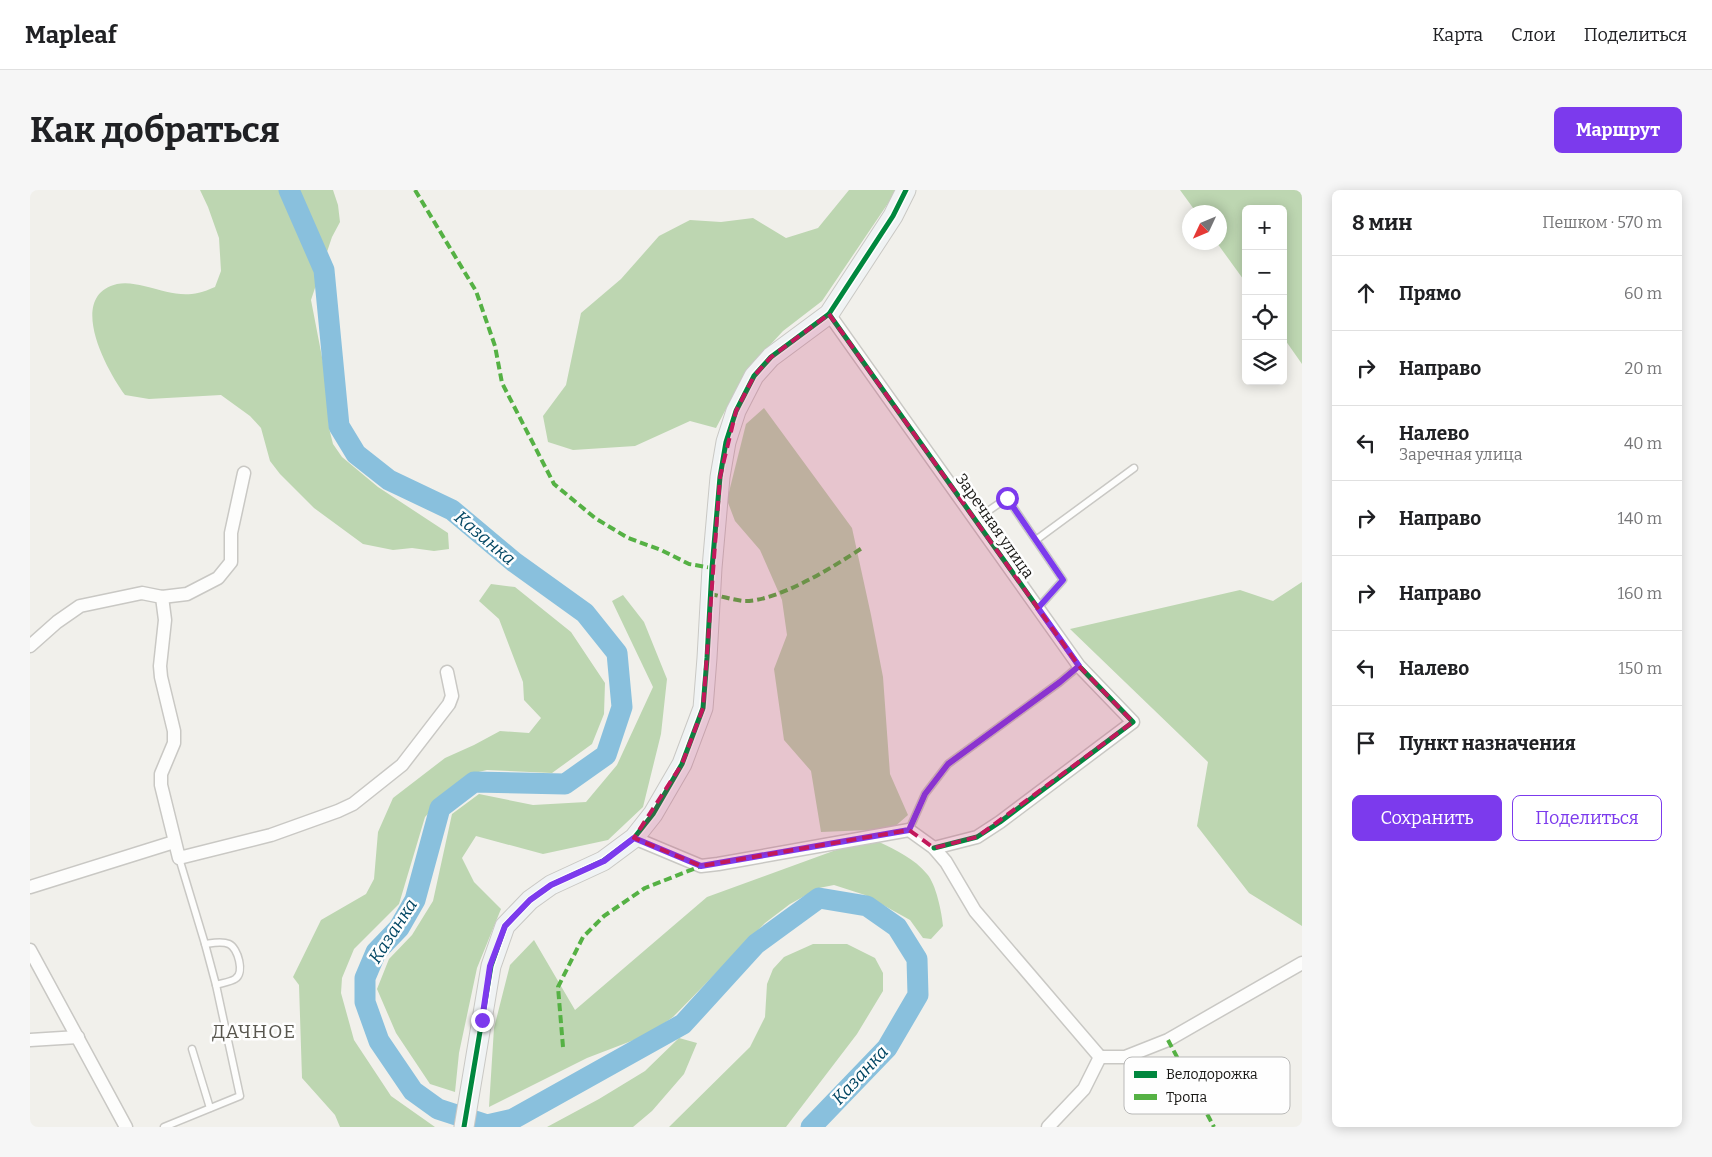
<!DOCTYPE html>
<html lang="ru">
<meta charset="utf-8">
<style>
body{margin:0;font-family:Bitter,serif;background:#f6f6f6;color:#202124}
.controls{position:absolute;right:15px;top:15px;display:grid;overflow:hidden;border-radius:8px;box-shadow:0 2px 12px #0003}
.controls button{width:45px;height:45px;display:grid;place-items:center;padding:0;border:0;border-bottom:1px solid #e0e0e0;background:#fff;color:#202124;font:25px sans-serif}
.compass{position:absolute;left:1152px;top:15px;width:45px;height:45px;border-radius:50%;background:#fff;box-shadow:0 2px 12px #0003;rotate:226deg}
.stop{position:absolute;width:15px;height:15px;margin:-11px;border:4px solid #7c3aed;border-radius:50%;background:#fff}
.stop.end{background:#7c3aed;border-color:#fff;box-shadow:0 1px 5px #0008}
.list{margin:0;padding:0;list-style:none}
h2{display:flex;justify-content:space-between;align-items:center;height:65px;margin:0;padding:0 20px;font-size:21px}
h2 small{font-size:16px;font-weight:400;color:#757577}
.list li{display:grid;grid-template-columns:32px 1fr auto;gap:15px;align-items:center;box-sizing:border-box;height:75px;padding:0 20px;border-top:1px solid #e0e0e0}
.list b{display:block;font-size:19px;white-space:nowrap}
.list p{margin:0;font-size:16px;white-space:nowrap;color:#757577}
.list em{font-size:16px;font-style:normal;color:#757577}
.actions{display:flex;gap:10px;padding:15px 20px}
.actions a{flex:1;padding:11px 0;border:1px solid #7c3aed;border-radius:8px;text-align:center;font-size:18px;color:#7c3aed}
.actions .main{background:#7c3aed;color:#fff}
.icon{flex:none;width:28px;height:28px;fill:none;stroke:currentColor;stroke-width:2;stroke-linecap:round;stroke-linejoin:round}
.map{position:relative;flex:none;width:1272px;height:937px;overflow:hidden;border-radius:8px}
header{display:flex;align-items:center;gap:30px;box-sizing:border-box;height:70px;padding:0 25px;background:#fff;border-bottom:1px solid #e0e0e0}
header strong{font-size:24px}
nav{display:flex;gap:28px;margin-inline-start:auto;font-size:18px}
.intro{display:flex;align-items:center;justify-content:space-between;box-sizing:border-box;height:120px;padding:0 30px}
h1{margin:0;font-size:35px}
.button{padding:12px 22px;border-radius:8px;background:#7c3aed;color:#fff;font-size:18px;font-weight:700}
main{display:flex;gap:30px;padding:0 30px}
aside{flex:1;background:#fff;border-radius:8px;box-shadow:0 2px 12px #0003}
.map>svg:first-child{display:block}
.forest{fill:#bdd6b1}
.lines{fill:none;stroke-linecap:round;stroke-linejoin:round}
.river{stroke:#89c0dd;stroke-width:21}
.lane-casing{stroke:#c9c8c4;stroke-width:9}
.street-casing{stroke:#c9c8c4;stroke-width:15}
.secondary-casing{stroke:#c9c8c4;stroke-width:21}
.lane{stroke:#fdfdfc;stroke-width:6}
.street{stroke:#fdfdfc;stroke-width:12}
.secondary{stroke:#f0f3f4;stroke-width:19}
.quiet{stroke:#55b144;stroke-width:4;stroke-dasharray:8 4;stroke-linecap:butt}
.cycleway-casing{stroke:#fefefe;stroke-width:8}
.cycleway{stroke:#00873e;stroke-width:5}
.route{stroke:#7c3aed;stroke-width:6}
.marked{fill:#c2185b;fill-opacity:0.2;stroke:#c2185b;stroke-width:4;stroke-dasharray:10 6;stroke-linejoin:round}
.labels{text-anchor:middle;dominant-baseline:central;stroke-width:5;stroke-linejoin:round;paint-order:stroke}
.street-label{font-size:16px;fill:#181714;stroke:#fefefe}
.water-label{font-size:18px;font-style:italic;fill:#034764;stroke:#fefefe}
.quarter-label{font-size:19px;letter-spacing:1px;fill:#58564e;stroke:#fefefe}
.key{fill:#fefefe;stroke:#b9b9b8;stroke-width:1}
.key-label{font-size:14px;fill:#181714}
</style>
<header>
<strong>Mapleaf</strong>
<nav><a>Карта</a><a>Слои</a><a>Поделиться</a></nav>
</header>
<div class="intro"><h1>Как добраться</h1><a class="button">Маршрут</a></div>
<main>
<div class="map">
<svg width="1272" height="937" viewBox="0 0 1272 937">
<rect width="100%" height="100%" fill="#f1f0eb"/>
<!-- forest -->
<g class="forest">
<path d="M170,0H303L308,15L310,32L302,47L281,110L296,188L299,238L303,254L312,267L348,297L418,343L419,359L404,361L382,358L363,360L333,354L284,318L250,284L240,271L231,238L220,226L191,205L119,209L95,205C77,181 36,106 87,94C96,92 106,94 114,96C143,103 156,110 185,97L191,81L189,48L178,17Z"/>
<path d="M819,0H867L792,111L753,141L716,181L686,238L660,231L605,256L543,260L518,252L513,226L536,195L551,123L591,89L629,46L660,30L691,32L723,28L756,48L788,38Z"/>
<path d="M1150,0H1272V174L1253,147V19H1216V93L1187,53L1190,52V22H1166Z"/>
<path d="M734,218L822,338L841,425L853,487L860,584L878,625L862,639L791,642L781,581L754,550L744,479L757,445L752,410L730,360L705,331L697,310L716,234Z"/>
<path d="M1272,392V736L1219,703L1167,636L1178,572L1040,439L1210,400L1243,411Z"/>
<path d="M461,394L485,397L541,442L575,493L574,524L562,554L522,583L457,580L440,584L428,593L395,627L369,714L324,759L312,788L311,803L324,850L361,906L405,937H310L305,925L272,888L269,795L263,787L291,730L336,704L344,689L348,642L363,608L415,568L444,555L470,541L499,543L511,528L494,510L493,492L469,429L449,411Z"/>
<path d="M593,405L614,432L637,489L631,544L613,617L578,650L513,664L446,646L432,668L444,692L471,719L447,778L429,863L425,902L400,894L366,843L347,799L359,769L382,745L403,711L422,624L449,604L503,615L556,612L587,575L623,497L582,411Z"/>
<path d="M849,652C866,660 885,669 897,684C906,694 912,723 913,736L901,749L893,748L880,730L835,705L804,695L789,698L760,714L735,733L643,827L617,845L557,868L459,917L464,838L480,775L504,750L545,820L677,707L817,656Z"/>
<path d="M783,754H817L845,768L853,783V801L827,844L756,937H639L720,857L735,827L737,794L743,779L754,767Z"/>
<path d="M649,848L667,853L654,884L622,921L603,937H517L569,909L615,881Z"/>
</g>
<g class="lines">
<!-- river -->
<path class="river" d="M259,0L294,80L309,236L326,264L359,290L422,320L484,372L555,423L587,463L592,517L576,565L535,594L444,592L410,618L385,710L369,738L346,762L335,788V812L349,851L383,901L408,919L457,935L483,929L653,834L726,754L789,708L837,716L867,737L887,769L888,805L857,858L781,937"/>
<defs>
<g id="lane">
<path d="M945,330L977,308L1033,390L1008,418"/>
<path d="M1006,350L1104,278"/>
<path d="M879,640L895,604L918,574L1030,492L1049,476"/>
<path d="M175,754C183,753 192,751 199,754C208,758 215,783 205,789C200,792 192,793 186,795"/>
<path d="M162,859L180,918"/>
<path d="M134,937L210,906L186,795L175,754L149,668"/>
</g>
<g id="street">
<path d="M799,124L1049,476L1103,532L970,632L947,647L904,658"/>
<path d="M132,407L135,430L130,476L131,487L144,541V553L131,584V595L149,668L241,645L308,621L323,614L372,575L419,514L422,506L417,482"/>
<path d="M0,456L27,432L50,416L112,403L132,407L157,404L188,388L201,372V343L214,283"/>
<path d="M604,648L671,676L688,674L879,640L904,658L916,672L945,721L1070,867"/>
<path d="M0,697L144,652"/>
<path d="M0,760L96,937"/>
<path d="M0,850L48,847"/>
<path d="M1070,867H1095L1138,850L1272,773"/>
<path d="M1018,937L1054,899L1070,867"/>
</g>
<path id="secondary" d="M434,937L461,776L475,736L500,710L521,695L573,671L604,648L623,624L652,574L673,518L677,468L682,378L690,287L696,252L706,221L724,186L741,167L799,124L863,26L876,0"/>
</defs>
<!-- lane casing -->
<use href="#lane" class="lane-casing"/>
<!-- street casing -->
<use href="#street" class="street-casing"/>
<!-- secondary casing -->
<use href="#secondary" class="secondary-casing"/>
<!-- lane -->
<use href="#lane" class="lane"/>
<!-- street -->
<use href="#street" class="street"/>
<!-- secondary -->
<use href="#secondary" class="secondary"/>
<!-- quiet -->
<g class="quiet">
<path d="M385,0L446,101L465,156L472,193L524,294L565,328L598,348L631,360L659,374L682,378"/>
<path d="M680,404C691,406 703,410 714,411C747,412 805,376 832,358"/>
<path d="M1138,850L1184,937"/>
<path d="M533,857L528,797L553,747L574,726L615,698L671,676"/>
</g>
<defs>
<g id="cycleway">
<path d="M799,124L1049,476L1103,532L970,632L947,647L904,658"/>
<path d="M434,937L461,776L475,736L500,710L521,695L573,671L604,648L623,624L652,574L673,518L677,468L682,378L690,287L696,252L706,221L724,186L741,167L799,124L863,26L876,0"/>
</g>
</defs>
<!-- cycleway casing -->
<use href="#cycleway" class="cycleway-casing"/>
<!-- cycleway -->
<use href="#cycleway" class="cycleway"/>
</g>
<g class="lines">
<!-- route -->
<path class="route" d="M452,830L460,776L475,736L500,710L521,695L574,671L604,648L671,676L879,640L895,604L918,574L1030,492L1049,476L1008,418L1033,390L977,308"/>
</g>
<!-- marked area -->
<path class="marked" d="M799,124L1049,476L1103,532L947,647L904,658L879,640L671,676L604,648L652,574L673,518L690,287L706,221L724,186L741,167Z"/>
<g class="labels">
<!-- street labels -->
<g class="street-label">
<text transform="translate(965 336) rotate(55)">Заречная улица</text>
</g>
<!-- water labels -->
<g class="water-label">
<text transform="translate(455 348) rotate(40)">Казанка</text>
<text transform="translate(363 741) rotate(-57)">Казанка</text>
<text transform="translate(830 885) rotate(-47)">Казанка</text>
</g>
<!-- quarter labels -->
<g class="quarter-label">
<text x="224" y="841">ДАЧНОЕ</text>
</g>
</g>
<!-- legend -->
<rect x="1094" y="867" width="166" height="57" rx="8" class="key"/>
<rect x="1104" y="881" width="23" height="7" fill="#00873e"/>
<rect x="1104" y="904" width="23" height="6" fill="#55b144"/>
<g class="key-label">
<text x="1136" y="889">Велодорожка</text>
<text x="1136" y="912">Тропа</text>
</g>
</svg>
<div class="controls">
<button>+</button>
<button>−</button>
<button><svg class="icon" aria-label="locate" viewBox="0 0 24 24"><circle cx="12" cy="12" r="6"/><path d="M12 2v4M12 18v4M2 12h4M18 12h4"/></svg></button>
<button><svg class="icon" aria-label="layers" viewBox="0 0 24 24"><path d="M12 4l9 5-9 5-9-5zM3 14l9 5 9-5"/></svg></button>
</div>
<svg class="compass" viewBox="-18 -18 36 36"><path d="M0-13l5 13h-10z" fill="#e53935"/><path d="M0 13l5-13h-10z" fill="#757577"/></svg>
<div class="stop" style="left:977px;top:308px"></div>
<div class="stop end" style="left:452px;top:830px"></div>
</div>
<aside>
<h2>8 мин<small>Пешком · 570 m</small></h2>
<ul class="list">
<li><svg class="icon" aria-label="ahead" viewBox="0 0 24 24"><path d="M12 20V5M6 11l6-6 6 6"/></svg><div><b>Прямо</b></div><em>60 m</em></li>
<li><svg class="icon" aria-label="right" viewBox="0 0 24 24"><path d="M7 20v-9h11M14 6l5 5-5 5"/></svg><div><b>Направо</b></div><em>20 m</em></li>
<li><svg class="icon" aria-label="left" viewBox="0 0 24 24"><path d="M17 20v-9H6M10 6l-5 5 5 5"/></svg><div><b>Налево</b><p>Заречная улица</p></div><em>40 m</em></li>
<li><svg class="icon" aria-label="right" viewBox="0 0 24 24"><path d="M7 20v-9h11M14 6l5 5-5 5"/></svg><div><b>Направо</b></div><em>140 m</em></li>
<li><svg class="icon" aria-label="right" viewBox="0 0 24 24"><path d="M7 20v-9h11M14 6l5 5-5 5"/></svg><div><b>Направо</b></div><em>160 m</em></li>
<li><svg class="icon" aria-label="left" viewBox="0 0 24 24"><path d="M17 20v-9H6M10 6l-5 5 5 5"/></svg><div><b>Налево</b></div><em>150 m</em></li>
<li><svg class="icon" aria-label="arrive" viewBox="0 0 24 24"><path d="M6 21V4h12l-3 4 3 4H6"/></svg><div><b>Пункт назначения</b></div></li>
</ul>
<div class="actions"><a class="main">Сохранить</a><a>Поделиться</a></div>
</aside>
</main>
